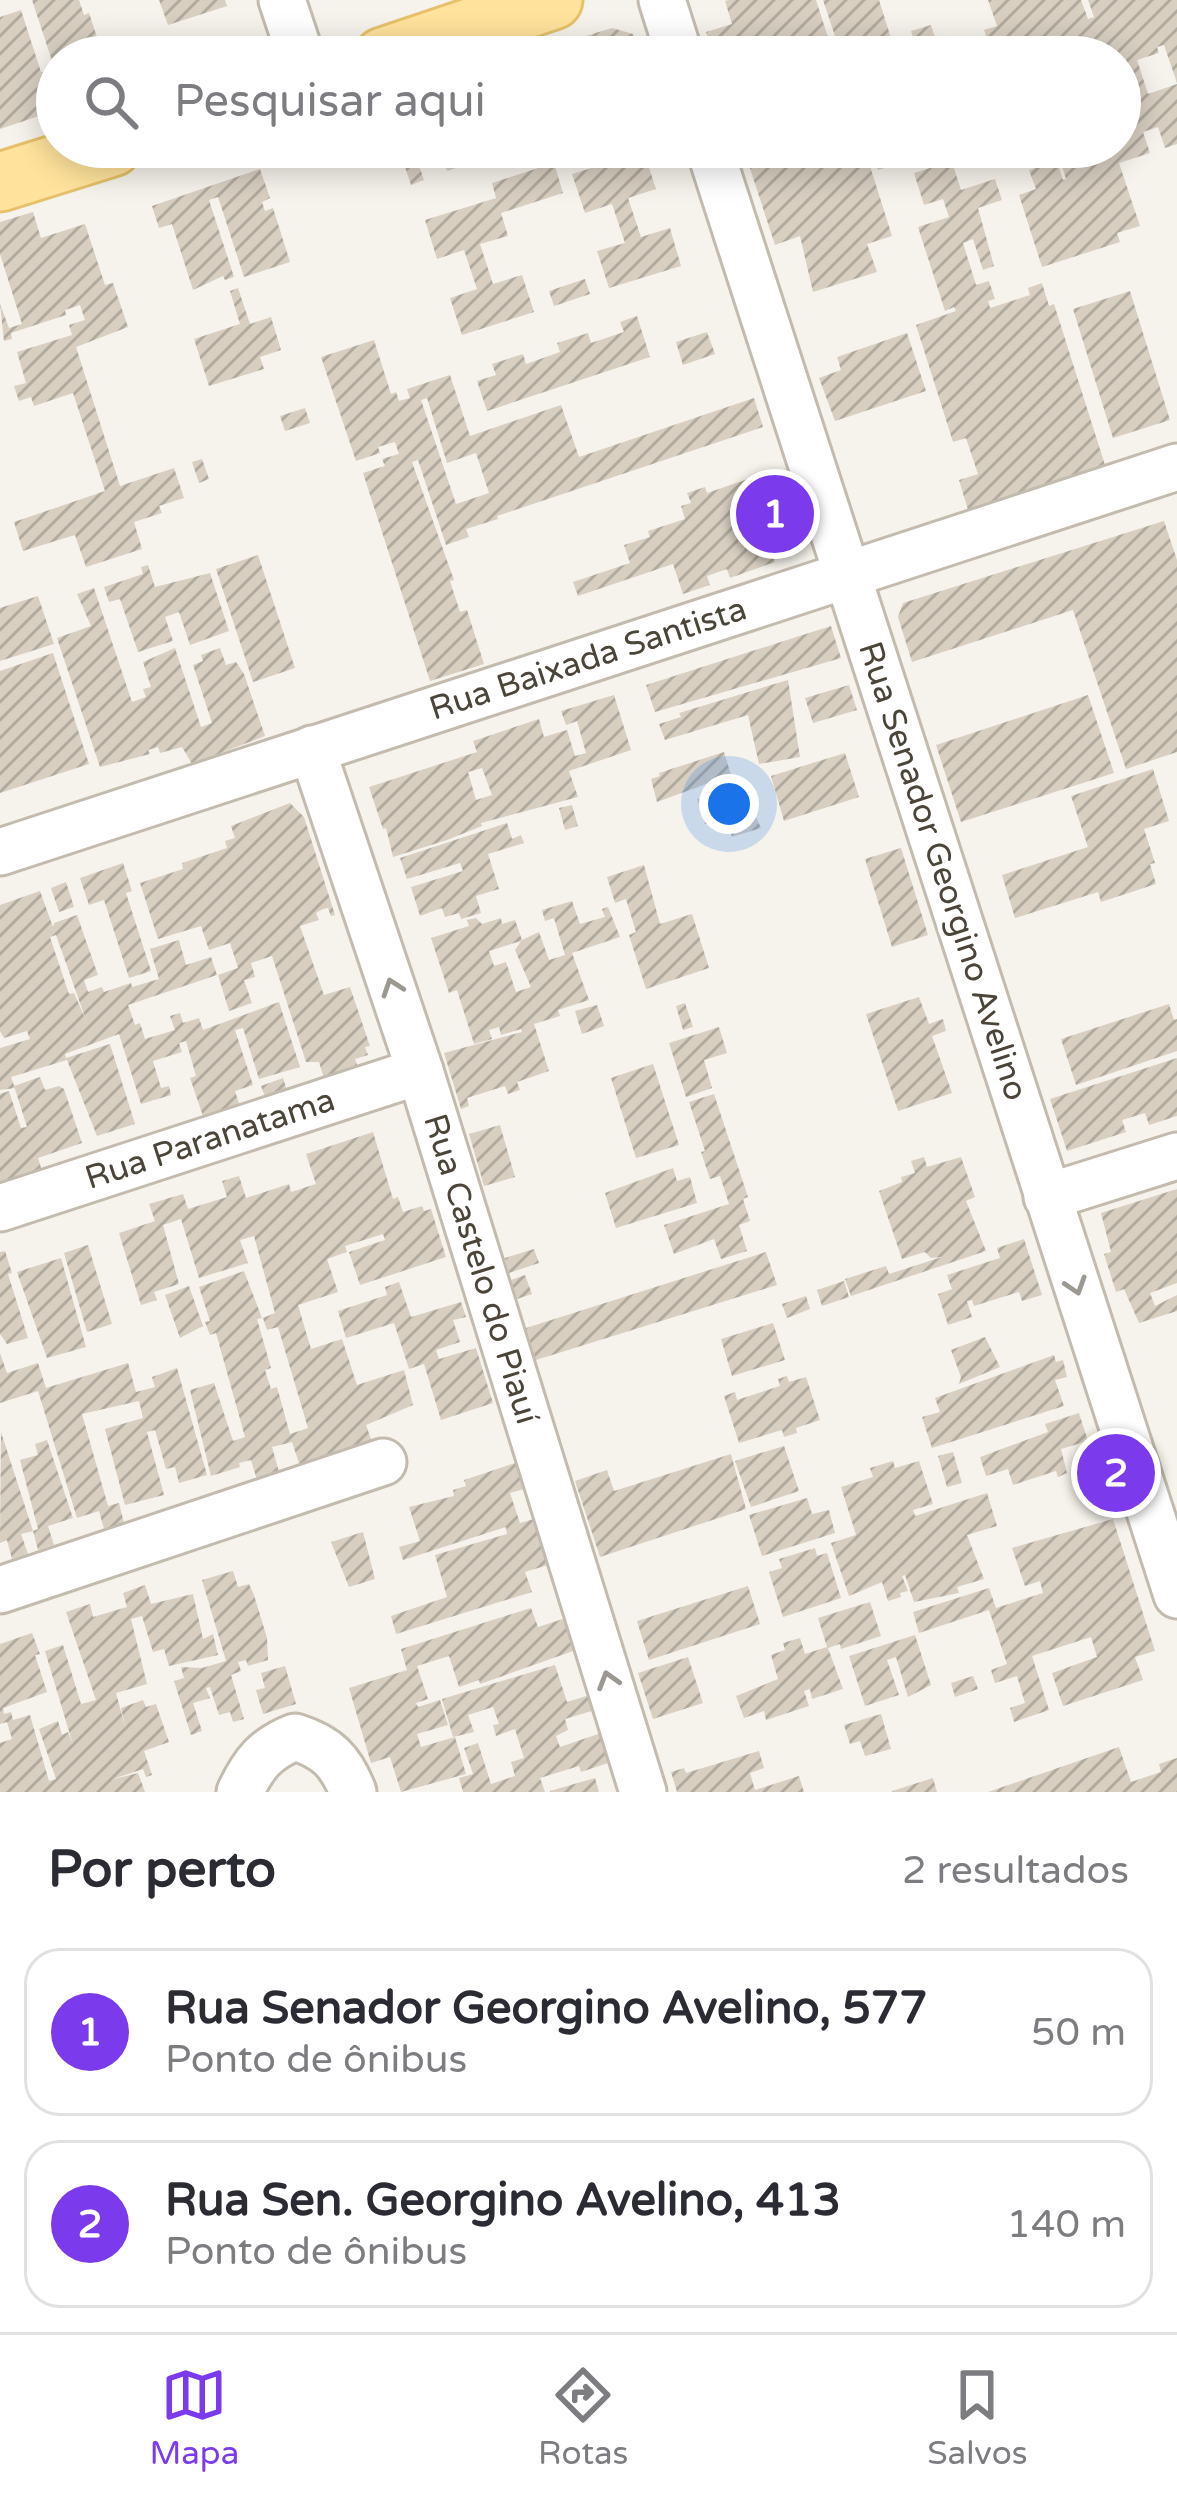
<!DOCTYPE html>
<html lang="pt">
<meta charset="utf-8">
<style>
body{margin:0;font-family:"Varela Round",sans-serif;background:#f7f7f7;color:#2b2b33}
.you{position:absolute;left:729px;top:804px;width:42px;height:42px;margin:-30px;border:9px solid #fff;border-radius:50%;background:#1a73e8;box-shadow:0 0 0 18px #1a73e833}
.badge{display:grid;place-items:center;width:78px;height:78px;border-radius:50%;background:#7c3aed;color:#fff;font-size:39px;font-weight:700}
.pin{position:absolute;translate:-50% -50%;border:6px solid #fff;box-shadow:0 3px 12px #0006}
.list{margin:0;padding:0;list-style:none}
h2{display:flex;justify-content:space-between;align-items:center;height:156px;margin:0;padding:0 48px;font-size:51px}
h2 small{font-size:39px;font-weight:400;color:#7c7c81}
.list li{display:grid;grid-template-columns:78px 1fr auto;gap:36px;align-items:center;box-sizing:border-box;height:168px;margin:0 24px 24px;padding:0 24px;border:3px solid #e1e1e2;border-radius:36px}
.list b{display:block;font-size:45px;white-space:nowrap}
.list p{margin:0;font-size:39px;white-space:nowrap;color:#7c7c81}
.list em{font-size:39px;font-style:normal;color:#7c7c81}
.icon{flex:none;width:66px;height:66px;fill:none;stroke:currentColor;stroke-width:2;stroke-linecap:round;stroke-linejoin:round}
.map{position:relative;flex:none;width:1177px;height:1792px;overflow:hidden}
.search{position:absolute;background:#fff;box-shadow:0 6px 30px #0003;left:36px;right:36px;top:36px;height:132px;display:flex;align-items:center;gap:30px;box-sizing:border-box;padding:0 42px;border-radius:66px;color:#7c7c81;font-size:45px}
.sheet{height:540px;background:#fff}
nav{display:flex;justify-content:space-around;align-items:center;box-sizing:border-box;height:168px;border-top:3px solid #e1e1e2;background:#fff;font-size:33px;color:#7c7c81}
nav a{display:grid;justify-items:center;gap:6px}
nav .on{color:#7c3aed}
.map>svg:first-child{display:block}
.building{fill:url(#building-hatch);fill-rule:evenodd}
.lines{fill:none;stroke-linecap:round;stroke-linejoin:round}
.minor-casing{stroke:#c2bbae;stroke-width:51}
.major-casing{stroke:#e6c16a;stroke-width:63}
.minor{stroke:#fff;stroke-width:45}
.major{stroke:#ffe39c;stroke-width:57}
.oneway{stroke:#9c9892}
.labels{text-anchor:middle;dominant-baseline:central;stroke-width:9;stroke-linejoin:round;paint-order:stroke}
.street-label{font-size:33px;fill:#4b4439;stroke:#fff}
</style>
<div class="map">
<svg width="1177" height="1792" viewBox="0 0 1177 1792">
<defs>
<pattern id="building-hatch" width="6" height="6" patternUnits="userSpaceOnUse" patternTransform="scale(3)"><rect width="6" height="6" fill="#d8cfc1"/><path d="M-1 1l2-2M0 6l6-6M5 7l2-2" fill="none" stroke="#b1aa9e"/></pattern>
</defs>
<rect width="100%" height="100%" fill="#f6f3ec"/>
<!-- building -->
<g class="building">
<path d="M32,0H79L84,15L89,13L102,52L85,57H57V110L0,129V17L21,10L41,72L55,70Z"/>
<path d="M159,0H225L227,6L168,25Z"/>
<path d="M728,0H816L834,56L822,57L816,41L804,44L808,57H741L737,45L713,53L706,32L732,24L725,1Z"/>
<path d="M823,0H879L897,57H842Z"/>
<path d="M988,0H1081L1088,19L1094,17L1088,0H1177V83L1164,45L1157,47L1159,53L1137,60L1148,94L1177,84V144L1165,148L1158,127L1143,132L1150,153L1119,163L1140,226L1117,233L1120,242L1042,267L1019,195L1036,189L1029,170L1057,161L1063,180L1066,179L1056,147H1120V57H1087L1105,50L1102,41L1054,57H993L984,30L997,26Z"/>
<path d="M931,25L941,57H919L911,31Z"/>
<path d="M612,28L633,34L640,57H501L561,36L563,43Z"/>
<path d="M374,147H422L414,151L424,180L411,185L401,155L379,163Z"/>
<path d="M439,147H452L459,167L447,171Z"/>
<path d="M464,147H522V148L470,165Z"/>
<path d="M743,147H837L844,168L852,166L851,147H864L892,236L867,244L877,272L813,292L800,236L775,245Z"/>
<path d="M871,147H974L950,156L961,190L995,179L1002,200L978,208L994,266L983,270L973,239L963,243L976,285L989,281L995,299L988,301L990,308L1030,295L1028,288L1042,283L1049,306L1054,304L1105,465L968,510L959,480L978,474L966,438L953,442L916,325L956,311L954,307L945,311L918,227L949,217L943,199L924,205L914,173L933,167L929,154L878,170Z"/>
<path d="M644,152L656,189L628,198L641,237L670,228L681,266L609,288L597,251L625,243L612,204L585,213L572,174Z"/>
<path d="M554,163L563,193L501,213L508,236L480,244L493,284L522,275L534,312L462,335L450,298L477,289L464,250L437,259L425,220L496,198L492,183Z"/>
<path d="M260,169L270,198L262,202L265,211L273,208L290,262L244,277L218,197L209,200L234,277L225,280L223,276L193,290L172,224L159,228L152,206Z"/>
<path d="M33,212L41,238L85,224L105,285L113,283L128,327L76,347L120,486L174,468L184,498L159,506L162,513L134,522L142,549L86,567L75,535L23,551L14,522L105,491L73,393L34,406L31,397L19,401L14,386L26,383L17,352L72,335L69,325L85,320L80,305L65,310L66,315L11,333L12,339L4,341L0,304L9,328L22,324L0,254V222Z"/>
<path d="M585,279L590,294L554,306L549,291Z"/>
<path d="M238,288L250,324L271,317L281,350L260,357L264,369L209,386L194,339L240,324L230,291Z"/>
<path d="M1130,291L1170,420L1113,438L1073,309Z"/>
<path d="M637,316L650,357L487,411L477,381L496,375L492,364L523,354L526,364L560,352L557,343L588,333L591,343L624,332L620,322Z"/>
<path d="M707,332L715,354L683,365L676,342Z"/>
<path d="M907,333L926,391L835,421L819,378L841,370L837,357Z"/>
<path d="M374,340L391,394L396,392L399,401L410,398L407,389L450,375L470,436L561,405L579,457L754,398L763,427L497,516L498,519L466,529L469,537L446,545L418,460L412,462L454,580L450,581L460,612L467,610L484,664L430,681L363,473L385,466L382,459L399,454L395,442L378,447L380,453L356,461L321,357ZM427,398L447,463L476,453L489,493L456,504L421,400Z"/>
<path d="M305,408L310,423L285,431L280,416Z"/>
<path d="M202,459L209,479L199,483L192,462Z"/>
<path d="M748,479L775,562L730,578L727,569L707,576L710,585L683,594L673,564L578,596L573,582L630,563L624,545L650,537L648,531L685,519L681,506L691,503L687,493L705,487L707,493Z"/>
<path d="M1164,521L1177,560V752L1126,769L1073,610L912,662L898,617L903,603Z"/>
<path d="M258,555L295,668L253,682L216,569Z"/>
<path d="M148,565L155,587L210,573L229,631L190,645L179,612L165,617L173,641L138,652L120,599L109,602L104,587L143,574L141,567Z"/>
<path d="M94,588L132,702L146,697L143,689L151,687L143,662L175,648L201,727L212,723L193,665L203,661L201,655L220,648L226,665L236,662L244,674L265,736L192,764L182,747L160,753L158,747L148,750L150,754L100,767L57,638L91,626L77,594Z"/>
<path d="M38,596L54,644L0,661V608Z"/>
<path d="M831,626L841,658L655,712L646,685Z"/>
<path d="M53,653L89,764L0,793V671Z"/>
<path d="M788,680L800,757L759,764L748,715L665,740L659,724L681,717L679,713Z"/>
<path d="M849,685L857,710L813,723L805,698Z"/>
<path d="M614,695L631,750L569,771L578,797L481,823L482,826L447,840L393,857L386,828L383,829L369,787L477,752L473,741L539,719L544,737L567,730L575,756L586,753L577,721L566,725L561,711ZM482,768L492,795L476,800L468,772Z"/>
<path d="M1088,695L1114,773L961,822L936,745Z"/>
<path d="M724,752L731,775L657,802L651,779L660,776L659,773Z"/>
<path d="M845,753L859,797L784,821L771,776Z"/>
<path d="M1153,769L1169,821L1144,829L1155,863L1150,864L1156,884L1101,902L1098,892L1015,918L1002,875L1088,847L1071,796Z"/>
<path d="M744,790L761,828L732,837L726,817L705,824L697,799L718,792L719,798Z"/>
<path d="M290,803L304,817L335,915L331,916L328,908L323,909L316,913L319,920L300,926L324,995L350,987L370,1046L365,1047L368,1055L355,1059L360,1072L326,1085L319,1062H306L272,956L251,963L255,977L244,980L252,1003L229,1011L218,975L238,968L230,943L209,950L201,926L158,939L140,883L183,869L182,863L227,848L225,841L235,838L231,826Z"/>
<path d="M572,805L578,826L565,830L559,808Z"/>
<path d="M507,823L512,839L521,835L524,843L488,854L499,889L476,896L481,913L461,919L459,913L445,917L442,908L420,916L411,887L463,871L460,863L407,879L400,858Z"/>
<path d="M901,848L928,935L892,947L865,859Z"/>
<path d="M123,863L132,891L126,893L151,971L129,978L104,900L89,905L80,878Z"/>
<path d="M644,865L660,924L692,914L709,968L646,989L629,935L636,932L626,899L615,903L607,877Z"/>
<path d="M66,882L74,907L59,912L51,888Z"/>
<path d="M40,891L53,927L54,923L77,915L98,975L84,980L88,992L102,987L104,992L131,983L132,987L159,979L150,949L179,940L186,965L211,957L217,975L128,1005L135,1025L140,1023L145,1039L175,1030L170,1016L180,1013L183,1023L199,1018L203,1030L279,1002L300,1067L259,1079L243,1028L235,1030L253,1085L235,1091L242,1113L206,1125L190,1078L196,1076L186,1041L179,1043L182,1052L153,1061L161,1088L169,1086L171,1095L141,1104L119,1034L65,1054L66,1058L110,1044L135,1124L97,1136L67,1060L11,1077L15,1088L0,1090V1048L30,1039L27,1031L4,1038L0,1031V905ZM56,935L86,1020L74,993L69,994L50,937Z"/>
<path d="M572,901L580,924L605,917L602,909L608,907L620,937L572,953L589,1000L558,1010L560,1016L534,1024L549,1071L517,1082L520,1090L508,1094L505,1086L467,1098L469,1106L461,1109L444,1053L522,1032L521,1029L501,1035L499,1027L489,1030L492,1039L474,1044L457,990L449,993L431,938L469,926L467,920L476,918L482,924L501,918L502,924L515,920L522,940L539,932L549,960L565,955L554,918L545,921L542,910ZM521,941L515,950L531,987L516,992L506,962L494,966L489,951Z"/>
<path d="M919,997L929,1024L943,1019L946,1031L932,1036L952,1093L898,1111L866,1014Z"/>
<path d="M685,1003L693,1027L683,1030L676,1006Z"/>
<path d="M1169,1004L1174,1020L1177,1019V1051L1076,1085L1061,1039Z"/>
<path d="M597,1005L604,1026L582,1034L575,1011Z"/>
<path d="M719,1027L727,1053L704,1060L712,1088L686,1097L669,1043Z"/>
<path d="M1177,1058V1116L1149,1125L1145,1113L1122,1120L1126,1132L1067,1151L1050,1099Z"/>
<path d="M653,1064L679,1145L636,1158L611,1078Z"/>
<path d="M40,1077L45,1090L59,1086L64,1089L82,1143L38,1158L44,1177L0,1192V1094L9,1091L21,1128L27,1127L14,1086Z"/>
<path d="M283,1078L288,1094L267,1102L261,1086Z"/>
<path d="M714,1094L748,1197L743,1199L750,1221L739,1225L747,1251L721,1259L714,1239L674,1254L664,1225L729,1204L720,1176L710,1179L701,1152L705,1151L689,1102Z"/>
<path d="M500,1125L515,1177L484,1186L469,1134Z"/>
<path d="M373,1132L393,1199L398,1197L403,1212L422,1206L424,1211L431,1209L446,1257L360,1285L349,1252L385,1240L383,1234L345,1246L347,1252L327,1259L338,1292L298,1305L311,1349L342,1339L357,1385L404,1370L413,1405L366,1425L372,1442L300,1466L292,1442L272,1447L279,1472L257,1480L251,1460L239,1463L240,1467L211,1476L190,1390L214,1383L233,1441L245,1437L216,1333L210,1335L205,1322L210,1321L199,1287L244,1271L262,1318L257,1319L271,1368L265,1370L271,1389L277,1387L290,1434L308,1428L278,1327L267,1330L263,1318L275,1313L254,1236L240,1240L248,1263L199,1278L181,1219L163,1225L179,1284L154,1292L157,1300L141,1305L119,1233L155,1221L149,1204L183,1194L188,1209L227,1197L222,1181L239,1176L246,1198L289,1184L291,1192L316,1184L306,1154Z"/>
<path d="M924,1157L927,1167L961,1157L975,1197L966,1201L986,1251L851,1296L845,1279L886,1266L889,1274L942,1257L931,1258L925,1252L902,1259L879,1191L902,1182L901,1177L915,1173L911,1161Z"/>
<path d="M673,1168L677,1181L690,1177L697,1203L616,1228L605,1193Z"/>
<path d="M1177,1189V1283L1150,1293L1155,1306L1177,1295V1311L1139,1323L1124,1289L1116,1292L1104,1254L1111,1252L1101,1213Z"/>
<path d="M1024,1239L1042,1295L1022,1301L1019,1292L974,1306L972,1300L967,1301L972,1317L948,1325L938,1294L952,1289L947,1275L1000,1258L997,1248Z"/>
<path d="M88,1245L112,1324L87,1332L64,1253Z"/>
<path d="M534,1249L539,1263L509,1273L505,1258Z"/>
<path d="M5,1251L12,1273L8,1274L28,1338L7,1344L0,1334V1252Z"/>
<path d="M766,1252L777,1285L536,1360L526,1328Z"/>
<path d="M61,1258L86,1347L47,1358L17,1272Z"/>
<path d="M525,1275L532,1294L517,1299L511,1280Z"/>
<path d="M844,1281L849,1297L822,1306L817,1290Z"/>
<path d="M399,1282L411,1317L461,1302L466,1317L453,1320L460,1342L436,1350L439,1359L476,1348L493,1403L441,1420L424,1364L409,1369L394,1323L346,1338L338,1311L387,1295L385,1287Z"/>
<path d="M189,1286L203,1326L180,1338L165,1295Z"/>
<path d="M806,1296L810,1309L787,1318L782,1304Z"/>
<path d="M773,1323L785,1360L732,1376L721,1339Z"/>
<path d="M985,1337L1000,1367L959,1384L961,1377L951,1350Z"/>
<path d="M0,1353L7,1373L38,1363L46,1388L128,1363L136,1392L155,1387L152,1377L177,1368L207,1475L179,1483L175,1467L166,1469L155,1430L147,1432L164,1495L125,1505L105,1429L143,1418L139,1401L82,1414L108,1506L119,1503L124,1523L104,1529L99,1511L77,1518L38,1391L0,1403Z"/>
<path d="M1054,1355L1056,1362L1063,1360L1067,1377L1055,1380L1064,1406L932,1448L922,1417L940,1412L935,1398Z"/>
<path d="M787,1376L789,1382L806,1377L820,1420L796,1428L797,1433L784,1437L782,1430L739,1443L724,1396L735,1392L737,1400L780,1386L778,1379Z"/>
<path d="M1079,1413L1088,1441L1061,1449L1067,1473L1058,1477L1056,1471L1013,1485L1008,1469L986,1476L980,1457L1048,1432L1045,1424Z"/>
<path d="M1,1432L33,1531L21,1534L28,1554L12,1559L7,1540L0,1543Z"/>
<path d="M47,1440L73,1518L48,1526L54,1545L38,1550L33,1531L38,1529L20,1460L38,1455L35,1444Z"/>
<path d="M784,1446L799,1491L751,1507L735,1461Z"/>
<path d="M953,1452L962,1483L947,1487L938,1456Z"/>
<path d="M731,1454L746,1509L600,1557L575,1481L607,1470L614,1491Z"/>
<path d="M893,1461L895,1468L919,1461L933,1504L913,1510L915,1516L987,1493L997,1526L967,1535L984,1579L957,1587L959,1593L914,1602L905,1575L902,1576L908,1591L900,1593L901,1597L888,1601L882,1582L849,1596L831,1543L856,1535L841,1487L873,1477L870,1468Z"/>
<path d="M515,1463L524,1489L510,1493L520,1523L534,1519L548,1565L525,1572L532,1592L396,1634L391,1616L447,1597L435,1555L507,1534L506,1527L403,1560L399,1547L420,1541L409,1507L454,1496L453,1490L466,1486L464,1480Z"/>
<path d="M807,1498L812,1514L829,1510L835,1533L762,1556L749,1515Z"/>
<path d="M1113,1519L1155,1651L1135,1657L1143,1680L1063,1706L1052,1673L1097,1657L1091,1637L1032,1656L1049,1710L1014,1722L1010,1708L1025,1703L1017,1676L995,1683L991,1670L1007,1664L989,1610L919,1633L913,1612L989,1588L996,1608L1043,1593L1040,1581L1025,1586L1012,1548Z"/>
<path d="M363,1532L375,1579L349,1587L331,1542Z"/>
<path d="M815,1548L817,1556L827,1553L841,1598L783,1617L769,1572L782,1568L779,1559Z"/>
<path d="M233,1571L238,1587L249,1584L254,1595L267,1638L268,1660L248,1666L246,1660L238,1662L241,1671L231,1675L244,1719L233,1722L230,1712L219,1715L210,1687L206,1688L210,1698L193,1703L202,1731L191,1735L174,1681L184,1678L181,1667L202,1668L226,1661L202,1580Z"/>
<path d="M145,1585L151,1604L193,1594L203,1639L213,1634L218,1655L169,1666L164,1649L153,1652L142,1616L131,1619L147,1684L116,1693L126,1730L121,1708L143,1700L146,1707L156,1704L169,1742L144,1751L152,1775L146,1777L143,1769L110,1780L138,1773L145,1792H0V1743L12,1739L7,1722L0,1724V1644L32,1633L40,1654L35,1655L47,1692L3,1708L4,1714L11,1712L13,1720L30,1715L49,1781L56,1779L39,1729L58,1721L62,1735L68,1732L73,1745L45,1651L63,1645L81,1704L96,1700L66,1612L90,1604L93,1617L127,1607L123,1593Z"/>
<path d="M748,1586L760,1624L649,1660L637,1621Z"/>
<path d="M870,1602L881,1636L841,1649L840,1644L828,1648L843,1689L812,1699L810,1689L804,1691L809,1706L766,1720L764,1711L744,1718L736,1696L778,1679L771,1655L785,1650L783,1643L800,1638L805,1654L827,1647L818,1618Z"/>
<path d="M531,1608L538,1627L566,1618L576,1650L480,1684L479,1680L459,1687L449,1656L417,1666L428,1699L416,1703L418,1707L440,1700L448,1725L417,1734L421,1747L455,1737L466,1774L401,1792L390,1757L371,1763L349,1688L407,1670L401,1649Z"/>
<path d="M915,1635L931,1685L908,1697L896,1657L887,1660L899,1695L865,1706L849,1656Z"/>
<path d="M688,1657L703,1703L653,1719L638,1673Z"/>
<path d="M555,1665L567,1702L590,1695L595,1710L565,1719L568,1730L556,1736L560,1747L601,1733L611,1762L581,1772L579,1766L540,1778L545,1792H463L459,1778L473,1774L464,1748L478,1743L491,1784L515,1776L511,1762L524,1758L515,1729L496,1736L493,1725L499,1724L493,1707L468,1715L474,1732L453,1737L442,1699Z"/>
<path d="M285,1666L296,1704L263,1714L256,1690L265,1688L261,1673Z"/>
<path d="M973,1676L978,1689L955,1697L951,1683Z"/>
<path d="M881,1714L891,1749L865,1756L860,1741L850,1744L844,1725Z"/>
<path d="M1119,1747L1131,1782L1161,1772L1159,1764L1177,1758V1792H988Z"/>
<path d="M759,1751L764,1768L750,1773L755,1790L799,1776L804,1792H677L671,1772L684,1768L686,1773Z"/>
<path d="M595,1778L599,1792H550V1791Z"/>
<path d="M933,1778L937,1792H892V1791Z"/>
</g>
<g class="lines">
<defs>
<g id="minor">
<path d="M282,0L301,57"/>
<path d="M662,0L680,57"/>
<path d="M709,147L1177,1595"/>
<path d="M312,749L420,1071L643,1792"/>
<path d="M0,852L1177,467"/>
<path d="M1047,1197L1177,1156"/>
<path d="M0,1208L420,1071"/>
<path d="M0,1590L383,1462"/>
<path d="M240,1792C254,1763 265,1749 295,1737C327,1747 341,1761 353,1792"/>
</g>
<g id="major">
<path d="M383,57L553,0"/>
<path d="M0,182L112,147"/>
</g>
</defs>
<!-- minor casing -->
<use href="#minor" class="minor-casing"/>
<!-- major casing -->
<use href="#major" class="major-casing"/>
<!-- minor -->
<use href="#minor" class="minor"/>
<!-- major -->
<use href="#major" class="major"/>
</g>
<!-- one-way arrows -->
<defs><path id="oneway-chevron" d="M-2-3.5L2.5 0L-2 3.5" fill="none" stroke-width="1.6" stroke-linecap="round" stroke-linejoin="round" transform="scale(3)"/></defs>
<g class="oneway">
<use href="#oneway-chevron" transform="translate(392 987) rotate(-109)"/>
<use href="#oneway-chevron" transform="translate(1076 1286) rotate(72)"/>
<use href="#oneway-chevron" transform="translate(608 1680) rotate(-107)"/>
</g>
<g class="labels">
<!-- street labels -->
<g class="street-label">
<text transform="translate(588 659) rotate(-18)">Rua Baixada Santista</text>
<text transform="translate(943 871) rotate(72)">Rua Senador Georgino Avelino</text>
<text transform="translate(210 1139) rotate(-18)">Rua Paranatama</text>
<text transform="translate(481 1269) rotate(73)">Rua Castelo do Piauí</text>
</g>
</g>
</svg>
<div class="you"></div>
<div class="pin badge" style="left:775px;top:514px">1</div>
<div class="pin badge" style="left:1116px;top:1473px">2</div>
<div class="search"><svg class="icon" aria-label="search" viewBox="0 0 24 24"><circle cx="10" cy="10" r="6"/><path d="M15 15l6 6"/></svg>Pesquisar aqui</div>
</div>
<section class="sheet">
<h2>Por perto<small>2 resultados</small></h2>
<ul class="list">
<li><span class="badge">1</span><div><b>Rua Senador Georgino Avelino, 577</b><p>Ponto de ônibus</p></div><em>50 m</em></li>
<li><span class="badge">2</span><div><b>Rua Sen. Georgino Avelino, 413</b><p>Ponto de ônibus</p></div><em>140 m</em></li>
</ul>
</section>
<nav>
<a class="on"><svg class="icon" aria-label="map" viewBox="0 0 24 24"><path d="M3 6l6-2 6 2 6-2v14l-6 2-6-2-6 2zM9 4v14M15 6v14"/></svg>Mapa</a>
<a><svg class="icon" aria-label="directions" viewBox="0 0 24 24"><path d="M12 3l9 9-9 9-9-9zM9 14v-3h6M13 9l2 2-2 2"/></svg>Rotas</a>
<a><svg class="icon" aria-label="saved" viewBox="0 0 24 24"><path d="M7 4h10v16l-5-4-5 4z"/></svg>Salvos</a>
</nav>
